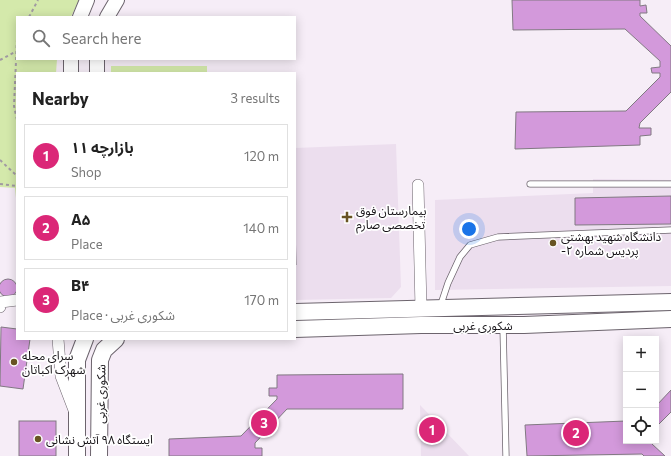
<!DOCTYPE html>
<meta charset="utf-8">
<style>
body{margin:0;font-family:Commissioner,"Noto Sans Arabic",sans-serif;background:#f2f2f2;color:#222}
.controls{position:absolute;right:12px;bottom:12px;display:grid;overflow:hidden;border-radius:0px;box-shadow:0 2px 10px #0003}
.controls button{width:36px;height:36px;display:grid;place-items:center;padding:0;border:0;border-bottom:1px solid #e0e0e0;background:#fff;color:#222;font:20px sans-serif}
.you{position:absolute;left:469px;top:229px;width:14px;height:14px;margin:-10px;border:3px solid #fff;border-radius:50%;background:#1a73e8;box-shadow:0 0 0 6px #1a73e833}
.badge{display:grid;place-items:center;width:26px;height:26px;border-radius:50%;background:#db2777;color:#fff;font-size:13px;font-weight:700}
.pin{position:absolute;translate:-50% -50%;border:2px solid #fff;box-shadow:0 1px 4px #0006}
.list{margin:0;padding:0;list-style:none}
h2{display:flex;justify-content:space-between;align-items:center;height:52px;margin:0;padding:0 16px;font-size:17px}
h2 small{font-size:13px;font-weight:400;color:#767676}
.list li{display:grid;grid-template-columns:26px 1fr auto;gap:12px;align-items:center;box-sizing:border-box;height:64px;margin:0 8px 8px;padding:0 8px;border:1px solid #e0e0e0;border-radius:0px}
.list b{display:block;font-size:15px;white-space:nowrap}
.list p{margin:0;font-size:13px;white-space:nowrap;color:#767676}
.list em{font-size:13px;font-style:normal;color:#767676}
.icon{flex:none;width:22px;height:22px;fill:none;stroke:currentColor;stroke-width:2;stroke-linecap:round;stroke-linejoin:round}
.map{position:relative;flex:none;width:671px;height:456px;overflow:hidden}
.search{position:absolute;background:#fff;box-shadow:0 2px 10px #0003;left:16px;top:16px;width:280px;height:44px;display:flex;align-items:center;gap:10px;box-sizing:border-box;padding:0 14px;border-radius:0px;color:#767676;font-size:15px}
.panel{position:absolute;background:#fff;box-shadow:0 2px 10px #0003;left:16px;top:72px;width:280px;height:268px;border-radius:0px}
.map>svg:first-child{display:block}
.built{fill:#ecdeee}
.green{fill:#d4e9ab}
.building{fill:#d399db;stroke:#817982}
.lines{fill:none;stroke-linecap:round;stroke-linejoin:round}
.service-casing{stroke:#6c646d;stroke-width:7}
.minor-casing{stroke:#6c646d;stroke-width:12}
.tertiary-casing{stroke:#6c646d;stroke-width:16}
.secondary-casing{stroke:#6c646d;stroke-width:18}
.path{stroke:#a19aa2;stroke-width:2;stroke-dasharray:3 3;stroke-linecap:butt}
.service{stroke:#fff;stroke-width:5.5}
.minor{stroke:#fff;stroke-width:11}
.tertiary{stroke:#fff;stroke-width:14}
.secondary{stroke:#fff;stroke-width:16}
.poi-dot{fill:#685423;stroke:#fff;stroke-width:1.5}
.labels{text-anchor:middle;dominant-baseline:central;stroke-width:3.5;stroke-linejoin:round;paint-order:stroke}
.poi-label{font-size:12px;fill:#161317;stroke:#fff;text-anchor:start}
.street-label{font-size:12px;fill:#161317;stroke:#fff}
</style>
<div class="map">
<svg width="671" height="456" viewBox="0 0 671 456">
<rect width="100%" height="100%" fill="#f6edf7"/>
<!-- built -->
<g class="built">
<path d="M396,144L401,287L391,298L295,300V148Z"/>
<path d="M593,179L671,180V286L435,290V200L593,193Z"/>
<path d="M420,405L469,456H421Z"/>
</g>
<!-- green -->
<g class="green">
<path d="M0,0H79L71,17H17V59H57L56,73H17V208L15,188L0,187Z"/>
<rect x="111" y="66" width="96" height="7"/>
</g>
<!-- building -->
<g class="building">
<path d="M512,0H640V6L646,5L647,13H640V16L671,46V92L640,123L639,128H651V135L640,136V145L515,149L516,112L626,111L660,77V73H652L651,68L660,67V61L625,29L513,30Z"/>
<path d="M671,196V224L575,225V198Z"/>
<path d="M295,224L296,265H295Z"/>
<circle cx="8" cy="288" r="9"/>
<path d="M1,327L17,329V339H30L23,389L0,386Z"/>
<path d="M403,374V409H287L255,443V448H262V456H169V439L241,436L277,399V396H269V388H277V375Z"/>
<path d="M671,390V412L656,427V406Z"/>
<rect x="19" y="421" width="37" height="35"/>
<path d="M626,421V441H652V444L665,456H644L642,454L527,456L525,425Z"/>
</g>
<g class="lines">
<defs>
<g id="service">
<path d="M530,184H671"/>
<path d="M440,307L448,283L460,257L470,245L498,237L671,230"/>
<path d="M503,326L506,456"/>
</g>
<g id="minor">
<path d="M418,185L421,308"/>
<path d="M0,307L1,302L17,300"/>
<path d="M58,339L61,376L74,410"/>
</g>
<g id="tertiary">
<path d="M80,17L87,0"/>
<path d="M107,17L117,0"/>
<path d="M71,59V73"/>
<path d="M97,59V73"/>
</g>
<g id="secondary">
<path d="M295,312L671,302"/>
<path d="M295,329L421,325H524L671,319"/>
<path d="M77,456V360L85,339"/>
<path d="M99,456L100,360L104,350L116,339"/>
</g>
</defs>
<!-- service casing -->
<use href="#service" class="service-casing"/>
<!-- minor casing -->
<use href="#minor" class="minor-casing"/>
<!-- tertiary casing -->
<use href="#tertiary" class="tertiary-casing"/>
<!-- secondary casing -->
<use href="#secondary" class="secondary-casing"/>
<!-- path -->
<g class="path">
<path d="M29,17L38,0"/>
<path d="M17,39L14,106L17,120"/>
<path d="M0,60L15,52"/>
<path d="M0,160L17,176"/>
<path d="M0,184L17,186"/>
</g>
<!-- service -->
<use href="#service" class="service"/>
<!-- minor -->
<use href="#minor" class="minor"/>
<!-- tertiary -->
<use href="#tertiary" class="tertiary"/>
<!-- secondary -->
<use href="#secondary" class="secondary"/>
</g>
<!-- markers -->
<g class="poi-dot">
<path d="M345 211h4v4h4v4h-4v4h-4v-4h-4v-4h4z"/>
<circle cx="553" cy="243" r="4"/>
<circle cx="14" cy="362" r="4"/>
<circle cx="38" cy="439" r="4"/>
</g>
<g class="labels">
<!-- poi labels -->
<g class="poi-label">
<text x="356" y="210">بیمارستان فوق<tspan x="356" dy="14">تخصصی صارم</tspan></text>
<text x="561" y="236">دانشگاه شهید بهشتی<tspan x="561" dy="14">-پردیس شماره ۲</tspan></text>
<text x="22" y="355">سرای محله<tspan x="22" dy="14">شهرک اکباتان</tspan></text>
<text x="46" y="439">ایستگاه ۹۸ آتش نشانی</text>
</g>
<!-- street labels -->
<g class="street-label">
<text x="483" y="325">شکوری غربی</text>
<text transform="translate(100 394) rotate(-89)">شکوری غربی</text>
</g>
</g>
</svg>
<div class="controls">
<button>+</button>
<button>−</button>
<button><svg class="icon" aria-label="locate" viewBox="0 0 24 24"><circle cx="12" cy="12" r="6"/><path d="M12 2v4M12 18v4M2 12h4M18 12h4"/></svg></button>
</div>
<div class="you"></div>
<div class="pin badge" style="left:432px;top:430px">1</div>
<div class="pin badge" style="left:576px;top:433px">2</div>
<div class="pin badge" style="left:264px;top:423px">3</div>
<div class="search"><svg class="icon" aria-label="search" viewBox="0 0 24 24"><circle cx="10" cy="10" r="6"/><path d="M15 15l6 6"/></svg>Search here</div>
<section class="panel">
<h2>Nearby<small>3 results</small></h2>
<ul class="list">
<li><span class="badge">1</span><div><b>بازارچه ۱۱</b><p>Shop</p></div><em>120 m</em></li>
<li><span class="badge">2</span><div><b>A۵</b><p>Place</p></div><em>140 m</em></li>
<li><span class="badge">3</span><div><b>B۴</b><p>Place · شکوری غربی</p></div><em>170 m</em></li>
</ul>
</section>
</div>
